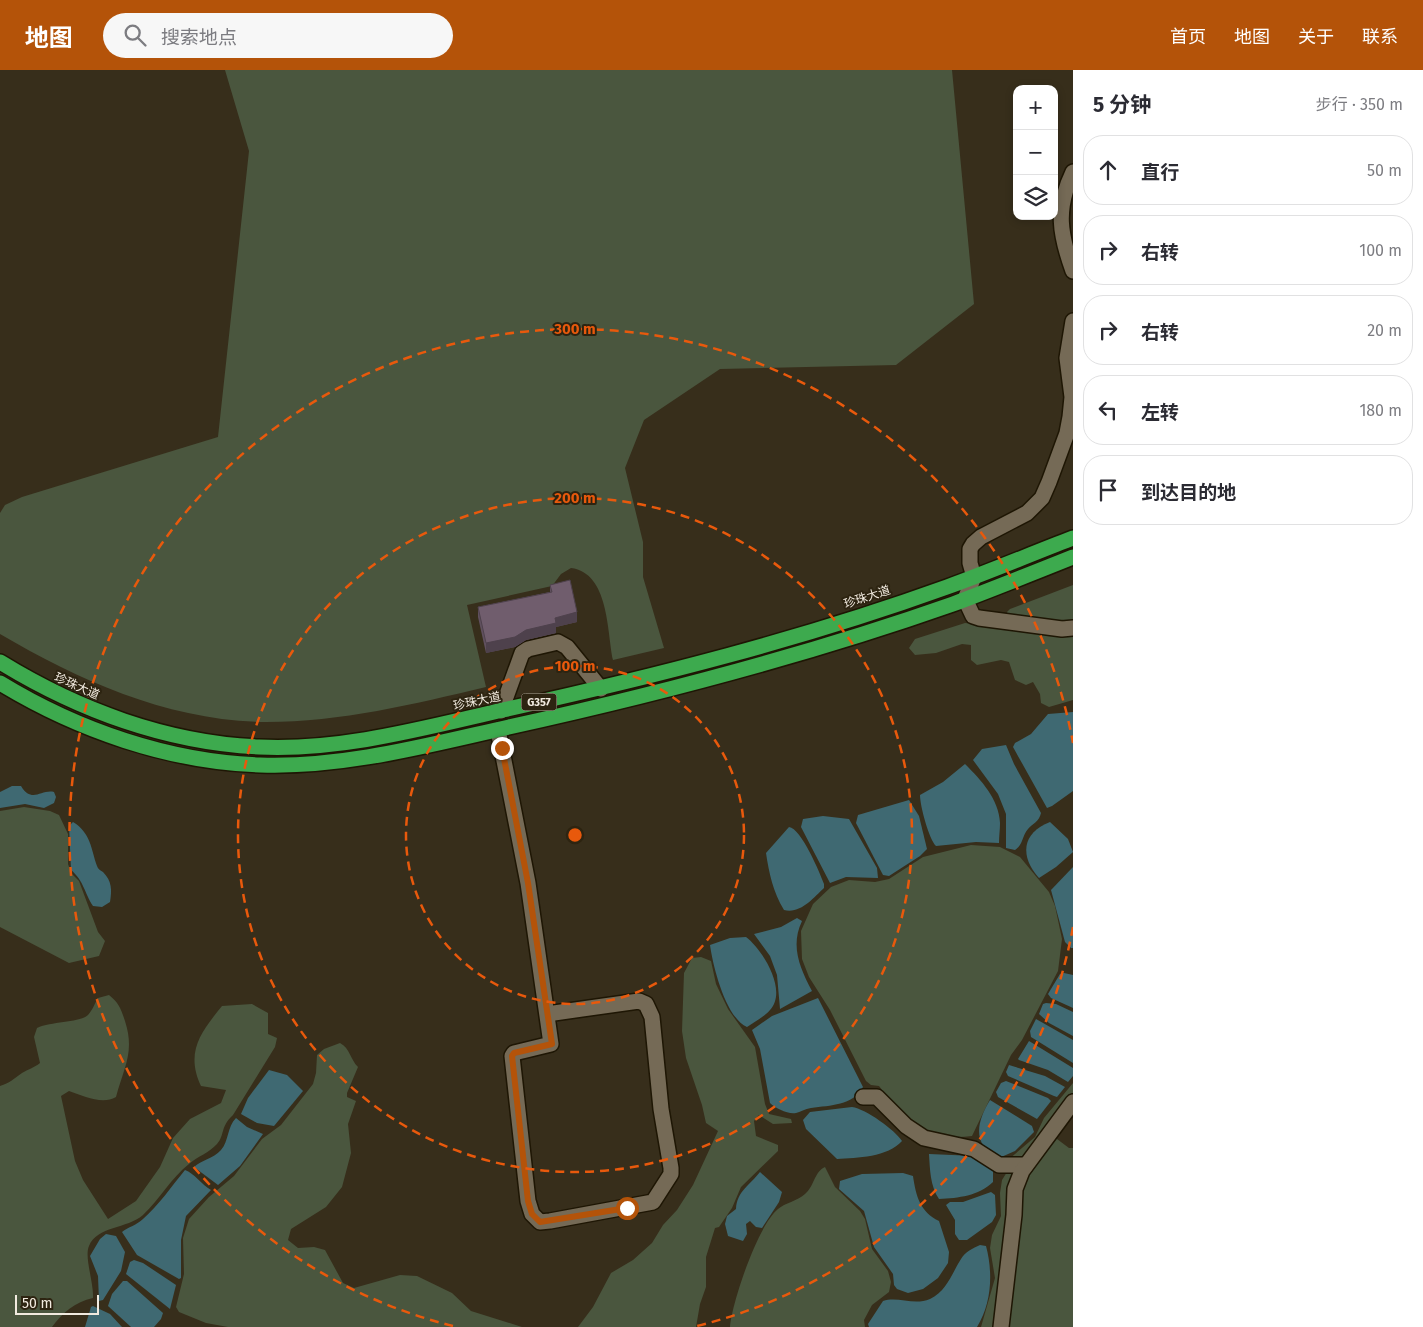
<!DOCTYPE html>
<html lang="zh">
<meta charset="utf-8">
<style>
body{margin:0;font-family:"Fira Sans","Noto Sans SC",sans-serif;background:#f7f7f7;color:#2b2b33}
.controls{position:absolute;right:15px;top:15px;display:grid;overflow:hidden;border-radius:10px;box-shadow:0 2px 8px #0003}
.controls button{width:45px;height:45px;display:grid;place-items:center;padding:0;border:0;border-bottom:1px solid #e1e1e2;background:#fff;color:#2b2b33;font:25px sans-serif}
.scale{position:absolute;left:15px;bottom:12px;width:84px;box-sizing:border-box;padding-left:5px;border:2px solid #f1eadf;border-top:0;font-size:14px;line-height:18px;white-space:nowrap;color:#f1eadf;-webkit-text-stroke:4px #2d2411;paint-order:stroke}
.stop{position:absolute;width:15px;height:15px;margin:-11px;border:4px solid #b45309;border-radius:50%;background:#fff}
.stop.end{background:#b45309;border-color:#fff;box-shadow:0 1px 5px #0008}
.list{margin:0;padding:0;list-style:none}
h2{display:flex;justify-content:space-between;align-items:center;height:65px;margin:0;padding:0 20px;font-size:21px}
h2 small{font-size:16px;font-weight:400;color:#7c7c81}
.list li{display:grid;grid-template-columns:32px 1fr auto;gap:15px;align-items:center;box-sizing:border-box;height:70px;margin:0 10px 10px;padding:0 10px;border:1px solid #e1e1e2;border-radius:20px}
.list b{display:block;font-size:19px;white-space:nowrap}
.list em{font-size:16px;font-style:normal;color:#7c7c81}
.icon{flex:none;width:28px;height:28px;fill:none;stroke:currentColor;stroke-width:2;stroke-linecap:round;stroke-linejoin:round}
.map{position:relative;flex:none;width:1073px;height:1257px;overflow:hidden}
header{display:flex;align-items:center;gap:30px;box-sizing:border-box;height:70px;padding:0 25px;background:#b45309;color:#fff}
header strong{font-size:24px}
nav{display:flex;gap:28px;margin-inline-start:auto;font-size:18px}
.search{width:350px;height:45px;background:#f7f7f7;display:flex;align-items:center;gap:12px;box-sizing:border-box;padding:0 18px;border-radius:28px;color:#7c7c81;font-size:19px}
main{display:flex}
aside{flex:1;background:#fff}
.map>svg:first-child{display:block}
.green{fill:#4a563e}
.water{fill:#3f6972}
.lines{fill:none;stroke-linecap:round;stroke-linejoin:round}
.minor-casing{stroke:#1e1604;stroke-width:18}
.highway-casing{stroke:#1e1604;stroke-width:18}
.minor{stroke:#756a56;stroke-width:15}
.highway{stroke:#3daa4e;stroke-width:15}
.wall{fill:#60505e}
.shaded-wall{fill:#4e414c}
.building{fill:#705d6d;stroke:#4e414c}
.route{stroke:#b45309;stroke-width:6}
.ring{fill:none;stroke:#e8590c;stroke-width:2.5;stroke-dasharray:9 6}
.labels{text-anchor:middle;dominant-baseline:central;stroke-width:4;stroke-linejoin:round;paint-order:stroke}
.shield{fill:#2d2411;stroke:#b6afa1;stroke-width:1}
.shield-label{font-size:11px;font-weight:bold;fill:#f1eadf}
.street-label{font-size:12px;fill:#f1eadf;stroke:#2d2411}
.centre{fill:#e8590c;stroke:#2d2411;stroke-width:2.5}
.ring-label{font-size:15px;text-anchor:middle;font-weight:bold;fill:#e8590c;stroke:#2d2411;stroke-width:4;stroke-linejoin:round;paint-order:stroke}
</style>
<header>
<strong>地图</strong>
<div class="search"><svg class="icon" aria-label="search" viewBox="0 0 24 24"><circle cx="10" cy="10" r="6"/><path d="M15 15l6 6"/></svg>搜索地点</div>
<nav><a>首页</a><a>地图</a><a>关于</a><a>联系</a></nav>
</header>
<main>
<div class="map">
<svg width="1073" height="1257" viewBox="0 0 1073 1257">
<rect width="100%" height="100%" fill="#372e1b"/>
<!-- green -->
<g class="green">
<path d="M225,0H952L974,234L896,295L720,299L644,350L625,398L643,472V507L664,578L613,590C607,561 609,503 571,498L561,504L552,516L467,535L486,617C414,634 341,652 266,652C170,651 82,612 0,564V443L5,435L22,427L218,367L249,81Z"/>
<path d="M1073,515V554L1008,546L1007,542L1010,539Z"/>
<path d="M965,553L1073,564V630L1049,637L1041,633L1040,624L1033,612L1026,615L1015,610L1009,592L1001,590L977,595L971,590V575L962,574L936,583L915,585L909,578L915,569Z"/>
<path d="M24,737L50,741L59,745L68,764V794L71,803L79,811L98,862L105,871L99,886L69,893L0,857V741Z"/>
<path d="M971,775L1000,777L1020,787L1049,822L1055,836L1062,869L1058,901L1022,970L1011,985L972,1066C925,1072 906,1051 879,1016L871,1015L866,1011L830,940L809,907L802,889L801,861L813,834L831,817L849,810L875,812L889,809L923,787Z"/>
<path d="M701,887L711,891L716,914L728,939L755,977L765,1034L769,1044L791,1049L792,1053L773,1054L759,1045L754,1051L756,1066L778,1075V1081L741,1117L732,1138L719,1157L715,1158L706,1187V1217L700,1234L696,1257H578L593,1237L611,1203L633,1190L652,1173L663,1155L677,1140L693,1115L718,1061L706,1053L702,1035L686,988L682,961L684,903L692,888Z"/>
<path d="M109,925C119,933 121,939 125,951C135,982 124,997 116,1027C102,1035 84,1026 69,1021L61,1026L75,1091L83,1110L108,1149L136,1131L160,1097L173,1068L190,1049L221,1033L226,1020L201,1016C185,982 201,962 222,936L252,934L268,943V964L277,968L275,977L233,1045C220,1057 225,1065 217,1074C209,1083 198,1086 189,1094C171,1108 160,1129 143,1145C127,1159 97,1156 89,1176C84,1187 94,1213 93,1228C75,1232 62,1243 52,1257H0V1016C10,1013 13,1009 22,1003C28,999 34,998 40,993L34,967L37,958C52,951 79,953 88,945C92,941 95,933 98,928Z"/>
<path d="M340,973C350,978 350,989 358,997L347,1023V1027L356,1031L348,1054L351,1083L342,1117L326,1137L291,1159L288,1170L298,1178L314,1177L325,1180L343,1213L354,1218L400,1205L417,1206L452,1223L471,1241L522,1257H228L206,1253L179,1242L176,1237L184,1204L183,1168L189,1149L209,1127L234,1106L262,1069L281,1055L313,1014L316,1003L317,985L324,979Z"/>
<path d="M1073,1013V1026L1021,1090L1009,1089L1035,1067L1044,1048Z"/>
<path d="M1053,1066L1069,1078H1073V1257H1006L1020,1120L1026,1103Z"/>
<path d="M825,1097L835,1117L860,1141L865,1149L872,1179L888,1201L891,1212L889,1222L872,1235L864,1250L865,1257H730C732,1232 758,1155 778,1139C785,1133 797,1131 805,1124C814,1117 814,1102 825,1097Z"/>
<path d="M1018,1098L997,1257H981L995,1208L990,1178L992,1165L1001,1146L1000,1123L1002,1110L1007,1102Z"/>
</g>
<!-- water -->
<g class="water">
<path d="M1073,642V721L1052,736L1047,738L1013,677L1015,673L1031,664L1048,644Z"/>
<path d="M1006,675L1014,694L1041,743C1039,752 1033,753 1028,759C1022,766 1023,775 1015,780L1006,778V744L998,724L973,690L982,679Z"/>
<path d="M965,694C981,710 999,729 1000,753C1000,760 999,766 999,773L976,772L936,776C929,769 920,736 920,725L943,712Z"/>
<path d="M12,716H21C32,734 41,719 54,722L56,727L54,733L44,738L25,734L0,738V722Z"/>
<path d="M909,730L919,746L927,779L920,786L889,806L883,805L856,753L858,745Z"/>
<path d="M823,746L849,749L877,798L878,808L846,807L830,813L801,757L803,749Z"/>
<path d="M73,752C91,763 91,779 97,796C98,799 100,800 103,802C112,811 112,820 110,832L102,837L93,836C84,822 84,811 71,800L69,756Z"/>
<path d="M1050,752L1068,769L1073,782L1056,797L1039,808C1020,787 1021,763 1050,752Z"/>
<path d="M789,757C801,758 820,803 824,814V818C813,828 801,844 784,840C773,822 769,803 766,783Z"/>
<path d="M1073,797V878H1071L1065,872L1051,820Z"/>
<path d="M797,848L802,851C790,876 800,898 812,921L780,939L777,905L770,886L754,864L781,857Z"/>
<path d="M746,867C763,880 788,921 770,940C764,947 754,952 747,957C726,948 713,897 710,875L730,868Z"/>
<path d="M1064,903L1073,905V938L1051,928L1048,924L1060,904Z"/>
<path d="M818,928L863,1017C852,1036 831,1035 811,1038C805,1039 800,1042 796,1043C789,1045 775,1038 770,1033L760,979L752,960L772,946Z"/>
<path d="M1046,933L1056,934L1073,942V966L1049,953L1039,944L1043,934Z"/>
<path d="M1036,949L1073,970V993L1031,967L1030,961Z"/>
<path d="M1029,971L1073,998V1006L1068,1012L1048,1000L1019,990L1018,989Z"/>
<path d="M1009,995L1045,1006L1065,1017L1057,1027L1054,1026L1008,1006L1006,1002Z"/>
<path d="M269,1000L287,1005L303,1021L274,1056L257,1053L241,1044L248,1028Z"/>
<path d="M1006,1011L1048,1028L1051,1031L1037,1049L998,1027L996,1022L1001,1013Z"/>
<path d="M990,1030L1032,1056L1034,1062L1015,1081L999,1088C972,1075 976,1053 990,1030Z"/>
<path d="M852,1037C866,1039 895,1060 902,1071C888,1087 857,1088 837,1089L806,1059L803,1050L810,1042Z"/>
<path d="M236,1048L247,1057L263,1064L240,1096L218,1115L194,1097C201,1090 213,1089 221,1080C229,1071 227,1057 236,1048Z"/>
<path d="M929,1084L975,1086L984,1091L993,1101V1112C978,1126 959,1128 939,1129C930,1116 930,1099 929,1084Z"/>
<path d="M185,1100C194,1103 202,1115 211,1120L186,1146L181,1170V1208L179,1209L137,1185L122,1162C128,1157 137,1155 143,1149C159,1135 171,1117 185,1100Z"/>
<path d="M760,1102L782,1122L779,1132L762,1158L756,1157L750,1151L746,1154L747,1164L743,1171L728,1166L725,1154L727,1146L736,1139C737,1121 750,1115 760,1102Z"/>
<path d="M903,1103L913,1106C916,1126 920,1142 939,1151L949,1182L948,1193L938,1208L923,1219L908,1223L897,1219L894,1215L893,1204L874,1177L864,1141L839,1119L840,1111L862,1104Z"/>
<path d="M991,1122L995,1125L996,1145L992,1152L967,1170H959L955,1164V1150L946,1135L950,1132H963Z"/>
<path d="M106,1164L116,1166L125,1182L121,1201L103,1230L99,1231L98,1206L90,1186L100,1169Z"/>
<path d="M980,1175L986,1176C993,1202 992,1233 977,1257H869L868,1254L883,1231C898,1226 914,1236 930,1229C947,1221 952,1203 961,1189C965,1182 973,1178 980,1175Z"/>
<path d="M134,1190L143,1193L176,1215L170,1239L126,1204L130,1192Z"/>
<path d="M123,1211H127L163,1243L161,1249L154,1257H131L108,1236L112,1224Z"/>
<path d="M93,1236L110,1244L122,1257H85L91,1237Z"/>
</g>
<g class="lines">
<defs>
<g id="minor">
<path d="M1073,102C1055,139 1060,165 1073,201"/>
<path d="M1073,251L1067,288L1072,327L1070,347L1067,363L1049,412L1042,428L1027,443L981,467L973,474L970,479V493L974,507L965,529L973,546L979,548L1062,559L1073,558"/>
<path d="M501,641L522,583L528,579L558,572L567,577L601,619"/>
<path d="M498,660L528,813L551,974L514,983L512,986L528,1131L532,1144L540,1152L550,1151L653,1132L671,1104V1098L661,1039L652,947L646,934L639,931L547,944"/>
<path d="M863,1027H877L906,1056L924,1068L974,1079L999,1095H1026"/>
<path d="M1001,1257L1014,1145L1015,1119L1022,1101L1073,1032"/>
</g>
<g id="highway">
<path d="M0,592C78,640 167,673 259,677C341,681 424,658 503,640C653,607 803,569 947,517C989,502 1031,484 1073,468"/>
<path d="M0,613C77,660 169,692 260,695C344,698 428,675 509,657C659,624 808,585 953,534C993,519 1033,503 1073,487"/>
</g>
</defs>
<!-- minor casing -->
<use href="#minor" class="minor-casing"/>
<!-- highway casing -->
<use href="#highway" class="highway-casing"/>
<!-- minor -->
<use href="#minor" class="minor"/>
<!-- highway -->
<use href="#highway" class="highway"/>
</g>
<!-- wall -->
<path class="wall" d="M550,515L577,552L556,557V563L526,570L515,577L486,583L478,547V537L550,522Z"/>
<!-- shaded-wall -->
<path class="shaded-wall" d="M577,542V552L556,557V563L526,570L515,577L486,583V573L555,548Z"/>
<!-- building -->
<path class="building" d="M570,510L577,542L555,548L556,553L526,560L515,567L486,573L478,537L552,522L550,515Z"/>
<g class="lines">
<!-- route -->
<path class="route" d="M502,678L528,813L552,974L514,983L512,986L528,1131L532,1144L540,1152L627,1138"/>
</g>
<!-- distance rings -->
<g class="ring">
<circle cx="575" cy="765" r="169"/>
<circle cx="575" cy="765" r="337"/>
<path d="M1073 857A506 506 0 0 1 697 1256M453 1256A506 506 0 1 1 1073 673"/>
</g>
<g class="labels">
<!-- shield labels -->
<rect class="shield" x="521.5" y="623.5" width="35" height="17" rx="4"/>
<g class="shield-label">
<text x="539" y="632">G357</text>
</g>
<!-- street labels -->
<g class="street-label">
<text transform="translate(867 527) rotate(-18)">珍珠大道</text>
<text transform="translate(77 616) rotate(24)">珍珠大道</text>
<text transform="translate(477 631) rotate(-12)">珍珠大道</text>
</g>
</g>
<circle cx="575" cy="765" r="8" class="centre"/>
<g class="ring-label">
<text x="575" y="264">300 m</text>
<text x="575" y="433">200 m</text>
<text x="575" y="601">100 m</text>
</g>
</svg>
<div class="controls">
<button>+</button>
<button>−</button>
<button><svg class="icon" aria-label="layers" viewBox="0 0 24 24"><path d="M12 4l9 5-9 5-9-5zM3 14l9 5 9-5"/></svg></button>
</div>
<div class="scale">50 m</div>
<div class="stop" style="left:627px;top:1138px"></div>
<div class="stop end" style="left:502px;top:678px"></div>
</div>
<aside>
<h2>5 分钟<small>步行 · 350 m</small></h2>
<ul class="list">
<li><svg class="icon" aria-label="ahead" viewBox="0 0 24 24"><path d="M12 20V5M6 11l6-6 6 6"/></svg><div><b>直行</b></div><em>50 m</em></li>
<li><svg class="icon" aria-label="right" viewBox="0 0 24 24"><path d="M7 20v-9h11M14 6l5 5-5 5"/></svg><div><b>右转</b></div><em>100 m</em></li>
<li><svg class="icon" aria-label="right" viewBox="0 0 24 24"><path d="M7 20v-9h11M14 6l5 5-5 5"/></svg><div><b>右转</b></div><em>20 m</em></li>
<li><svg class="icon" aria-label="left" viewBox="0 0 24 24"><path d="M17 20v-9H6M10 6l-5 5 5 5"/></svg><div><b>左转</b></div><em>180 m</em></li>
<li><svg class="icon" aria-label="arrive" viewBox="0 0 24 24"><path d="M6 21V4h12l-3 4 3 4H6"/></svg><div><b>到达目的地</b></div></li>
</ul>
</aside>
</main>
